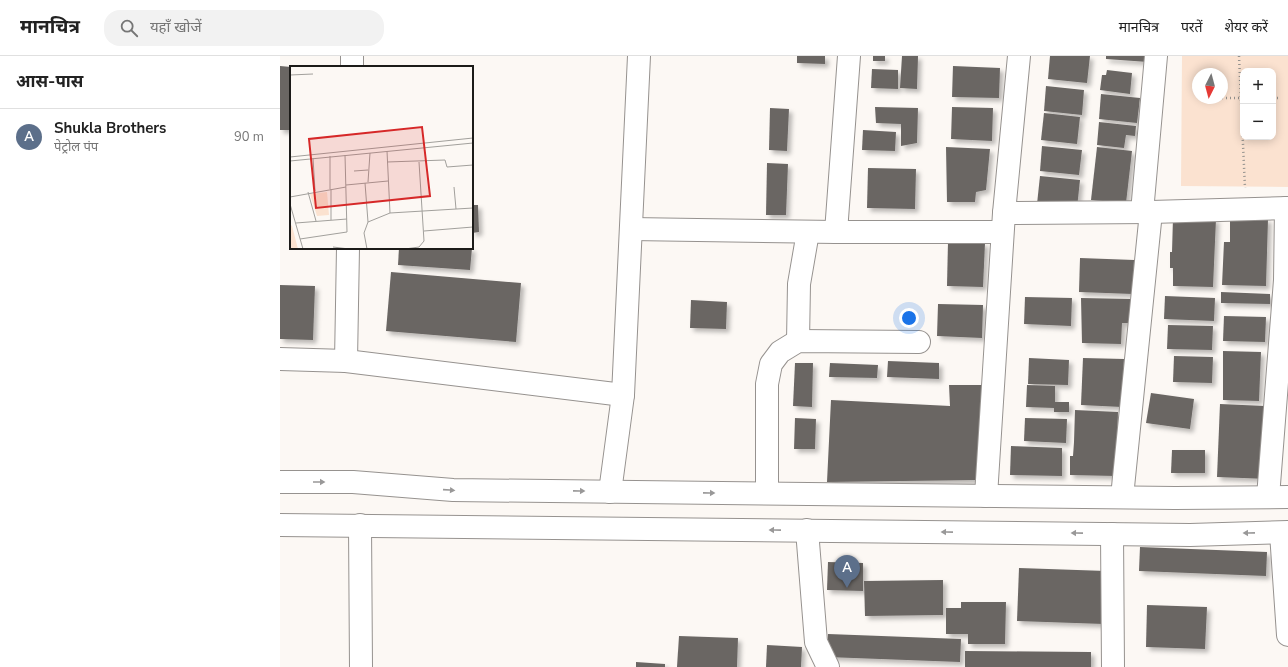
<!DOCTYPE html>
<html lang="hi">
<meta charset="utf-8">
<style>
body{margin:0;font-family:"Nunito Sans","Noto Sans Devanagari",sans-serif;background:#f2f2f2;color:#222}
.controls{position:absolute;right:12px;top:12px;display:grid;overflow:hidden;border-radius:8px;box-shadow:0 2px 10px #0003}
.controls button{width:36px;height:36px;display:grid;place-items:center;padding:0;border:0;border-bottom:1px solid #e0e0e0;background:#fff;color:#222;font:20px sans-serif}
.compass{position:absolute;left:912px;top:12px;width:36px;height:36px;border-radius:50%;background:#fff;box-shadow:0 2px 10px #0003;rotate:186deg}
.you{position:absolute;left:629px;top:262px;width:14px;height:14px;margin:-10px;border:3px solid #fff;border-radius:50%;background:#1a73e8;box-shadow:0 0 0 6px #1a73e833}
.badge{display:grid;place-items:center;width:26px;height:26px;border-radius:50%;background:#b45309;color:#fff;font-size:13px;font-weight:700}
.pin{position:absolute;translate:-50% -33px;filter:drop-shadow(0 1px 2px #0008)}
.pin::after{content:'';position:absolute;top:21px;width:14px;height:12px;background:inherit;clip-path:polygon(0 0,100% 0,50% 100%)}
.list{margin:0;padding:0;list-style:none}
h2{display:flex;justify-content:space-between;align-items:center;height:52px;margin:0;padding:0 16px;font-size:17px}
h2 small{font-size:13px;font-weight:400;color:#767676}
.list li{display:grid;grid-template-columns:26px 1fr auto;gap:12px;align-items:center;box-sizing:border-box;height:56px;padding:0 16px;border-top:1px solid #e0e0e0}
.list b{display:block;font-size:15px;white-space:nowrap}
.list p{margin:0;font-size:13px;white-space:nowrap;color:#767676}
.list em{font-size:13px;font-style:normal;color:#767676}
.icon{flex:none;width:22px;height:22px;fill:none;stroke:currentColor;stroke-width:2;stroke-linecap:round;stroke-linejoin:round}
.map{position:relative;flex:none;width:1008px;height:611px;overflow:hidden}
header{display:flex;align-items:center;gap:24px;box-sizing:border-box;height:56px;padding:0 20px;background:#fff;border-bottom:1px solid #e0e0e0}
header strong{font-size:19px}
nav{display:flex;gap:22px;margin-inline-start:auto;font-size:14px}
.search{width:280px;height:36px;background:#f2f2f2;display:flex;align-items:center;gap:10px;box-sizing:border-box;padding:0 14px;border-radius:16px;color:#767676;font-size:15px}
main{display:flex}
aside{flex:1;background:#fff}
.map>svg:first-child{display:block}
.green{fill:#fbe2d0;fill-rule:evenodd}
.building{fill:#6a6663;filter:url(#shadow)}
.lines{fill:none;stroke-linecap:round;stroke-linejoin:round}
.minor-casing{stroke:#96928f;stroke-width:24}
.major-casing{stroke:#96928f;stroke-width:24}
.path{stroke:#94928e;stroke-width:2.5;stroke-dasharray:1 3;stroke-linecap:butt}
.minor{stroke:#fff;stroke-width:22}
.major{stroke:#fff;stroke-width:22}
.oneway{fill:#999898}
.inset-road{fill:none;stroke:#a2a09c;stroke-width:1}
.view{fill:#d62828;fill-opacity:0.15;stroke:#d62828;stroke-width:2}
.inset-edge{fill:none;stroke:#1c1b19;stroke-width:2}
</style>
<header>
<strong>मानचित्र</strong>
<div class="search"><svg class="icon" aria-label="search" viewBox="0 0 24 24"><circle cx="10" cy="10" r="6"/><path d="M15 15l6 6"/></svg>यहाँ खोजें</div>
<nav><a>मानचित्र</a><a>परतें</a><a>शेयर करें</a></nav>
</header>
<main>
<aside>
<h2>आस-पास<small></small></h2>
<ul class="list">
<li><span class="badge" style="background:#5c6f8a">A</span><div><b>Shukla Brothers</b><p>पेट्रोल पंप</p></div><em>90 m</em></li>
</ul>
</aside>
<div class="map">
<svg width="1008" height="611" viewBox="0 0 1008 611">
<defs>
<filter id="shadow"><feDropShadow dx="3.5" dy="3.5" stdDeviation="2" flood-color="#0004"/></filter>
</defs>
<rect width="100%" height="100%" fill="#fcf8f4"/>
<!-- green -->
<path class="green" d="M902,0H1008V131L901,130ZM963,15H993V81H963ZM918,18H942V42H918Z"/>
<!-- building -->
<g class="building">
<path d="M517,0H545V8L517,7Z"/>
<rect x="593" y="0" width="12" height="5"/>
<path d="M622,0H638L637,33L620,32Z"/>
<path d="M770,0H810L807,27L768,23Z"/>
<path d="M826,0H869L868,6L826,3Z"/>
<path d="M0,10L11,11V74H0Z"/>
<path d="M673,10L720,12L719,42L672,41Z"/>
<path d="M592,13L618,14V33L591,32Z"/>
<path d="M827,14L852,17L850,38L820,34L822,19H826Z"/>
<path d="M766,30L804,34L802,59L764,55Z"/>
<path d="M821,38L860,42L857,67L819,63Z"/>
<path d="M595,51L638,52L637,87L621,90V68L596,67Z"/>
<path d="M672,51L713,52L712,85L671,83Z"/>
<path d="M490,52L509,53L507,95L489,94Z"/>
<path d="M764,57L800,61L797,88L761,84Z"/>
<path d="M819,66L856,70L855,80L846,79L844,92L817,89Z"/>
<path d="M583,74L616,76L615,95L582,94Z"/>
<path d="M762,90L802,94L799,119L760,115Z"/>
<path d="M666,91L710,93L706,134L696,136L695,146H667Z"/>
<path d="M817,91L852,95L846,147L811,144Z"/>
<path d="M487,107L508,108L506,159H486Z"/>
<path d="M588,112L636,113L635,153L587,152Z"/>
<path d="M760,120L800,124L797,152L757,148Z"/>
<path d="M192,149H198L199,176L192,177Z"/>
<path d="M893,162L936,163L933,231L893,230V212H890V196H892Z"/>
<path d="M950,162L988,163L986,230L942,229L944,186H950Z"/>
<path d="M668,186L705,187L703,231L667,230Z"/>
<path d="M119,192H192L190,214L118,209Z"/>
<path d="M800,202L854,204L853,238L799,236Z"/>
<path d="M111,216L241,227L236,286L106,275Z"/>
<path d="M0,229L35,230L33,284L0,283Z"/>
<path d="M941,236L990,238V248L941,247Z"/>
<path d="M885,240L935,242L934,265L884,263Z"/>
<path d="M745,241L792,242L791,270L744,268Z"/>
<path d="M801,242L852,243L851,267H842L841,288L802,287Z"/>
<path d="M411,244L447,246L446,273L410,272Z"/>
<path d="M658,248L703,249L702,282L657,280Z"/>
<path d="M944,260L986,261L985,286L943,285Z"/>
<path d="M888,269L933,270L932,294L887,293Z"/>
<path d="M943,295L981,296L979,345L943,344Z"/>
<path d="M894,300L933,301L932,327L893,326Z"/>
<path d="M749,302L789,304L788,329L748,328Z"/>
<path d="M803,302L844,303L842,351L801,349Z"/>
<path d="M608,305L659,307V323L607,321Z"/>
<path d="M515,307H533L532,351L513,350Z"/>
<path d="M550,307L598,309L597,322L549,321Z"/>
<path d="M669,329H703L699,424L547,426L551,344L670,350Z"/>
<path d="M747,329L775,330V346H789V356H774V352L746,351Z"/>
<path d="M871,337L914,343L910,373L866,367Z"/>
<path d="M940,348L985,350L988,423L937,421Z"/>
<path d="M795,354L838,356L836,420L790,419V400H793L794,386Z"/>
<path d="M515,362L536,363L535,393H514Z"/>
<path d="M745,362L787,363L786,387L744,385Z"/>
<path d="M731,390L782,392V420L730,419Z"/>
<path d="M892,394H925V417H891Z"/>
<path d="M860,491L987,496L986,520L859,515Z"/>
<path d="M548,506L583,507V535L547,534Z"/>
<path d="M739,512L826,515L824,568L737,565Z"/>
<path d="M663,524V559L585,560L584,525Z"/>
<path d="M681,546H726L725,588H688V578H666V552H681Z"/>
<path d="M867,549L927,551L925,593L866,591Z"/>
<path d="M548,578L681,583L680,606L547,601Z"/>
<path d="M399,580L458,582L457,611H397Z"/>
<path d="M487,589L522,591L521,611H486Z"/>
<path d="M685,595L811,596V611H685Z"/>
<path d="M356,606L385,608V611H356Z"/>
</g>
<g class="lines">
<defs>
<g id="minor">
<path d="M72,11V0"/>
<path d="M862,156L876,0"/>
<path d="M724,157L871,156L1008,152"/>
<path d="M351,173L556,176H722"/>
<path d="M556,176L569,0"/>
<path d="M518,285L519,228L528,176"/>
<path d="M0,303L66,305L343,339"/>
<path d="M66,305L68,192"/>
<path d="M330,436L343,339L359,0"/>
<path d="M487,437V328L491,308L500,296L518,285L639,286"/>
<path d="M706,440L724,157L739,0"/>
<path d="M842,441L871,156"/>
<path d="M988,441L1005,224L1006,152"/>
<path d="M80,469L81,611"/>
<path d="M527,474L536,586L548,611"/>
<path d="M1001,477L1008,579"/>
<path d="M832,478L833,611"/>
</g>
<g id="major">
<path d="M0,426H73L173,434L895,442L1008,441"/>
<path d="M0,469L910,479L1008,476"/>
</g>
</defs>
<!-- minor casing -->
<use href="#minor" class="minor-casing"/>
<!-- major casing -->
<use href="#major" class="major-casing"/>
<!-- path -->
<g class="path">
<path d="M959,0L965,132"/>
<path d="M942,42H963"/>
<path d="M993,42H999"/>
</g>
<!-- minor -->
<use href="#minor" class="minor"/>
<!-- major -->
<use href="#major" class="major"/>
</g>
<!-- one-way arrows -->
<defs><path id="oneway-solid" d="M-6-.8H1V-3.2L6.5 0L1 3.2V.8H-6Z"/></defs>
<g class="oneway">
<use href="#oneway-solid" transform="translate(39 426)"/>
<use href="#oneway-solid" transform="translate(169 434) rotate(4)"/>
<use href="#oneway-solid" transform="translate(299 435) rotate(1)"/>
<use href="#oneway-solid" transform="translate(429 437) rotate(1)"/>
<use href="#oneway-solid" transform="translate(495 474) rotate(-179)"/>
<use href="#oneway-solid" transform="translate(667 476) rotate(-179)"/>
<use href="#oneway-solid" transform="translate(797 477) rotate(-179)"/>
<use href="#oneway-solid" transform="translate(969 477) rotate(179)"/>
</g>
<!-- overview -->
<g transform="translate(10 10)">
<rect width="183" height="183" fill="#fcf8f4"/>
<path d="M37,126L39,149L27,150L20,128ZM0,158L2,160L8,183H0Z" fill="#fbe2d0"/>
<path class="inset-road" d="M0,9L23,8M97,85L100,147M40,90V123M0,91L183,72M23,92L25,125M0,95L183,77M97,96L155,94L157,101L183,99M64,105L78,104M78,116L80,87M75,117L78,156M56,119L98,115M164,121L166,143M41,123V154M18,126L26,155M0,131L56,121M0,138L13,183M6,157L57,153M134,165L183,161M10,173L57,166L55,89M43,181L59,183M77,183L74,167L78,156L100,147L183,142M115,183L129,181L134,175L129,96"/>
<path class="view" d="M132,61L140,130L26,142L19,73Z"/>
<rect width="183" height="183" class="inset-edge"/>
</g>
</svg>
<div class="controls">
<button>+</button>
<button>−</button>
</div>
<svg class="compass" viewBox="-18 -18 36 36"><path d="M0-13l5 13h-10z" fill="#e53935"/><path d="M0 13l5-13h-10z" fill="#767676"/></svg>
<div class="you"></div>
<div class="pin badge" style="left:567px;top:532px;background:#5c6f8a">A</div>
</div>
</main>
